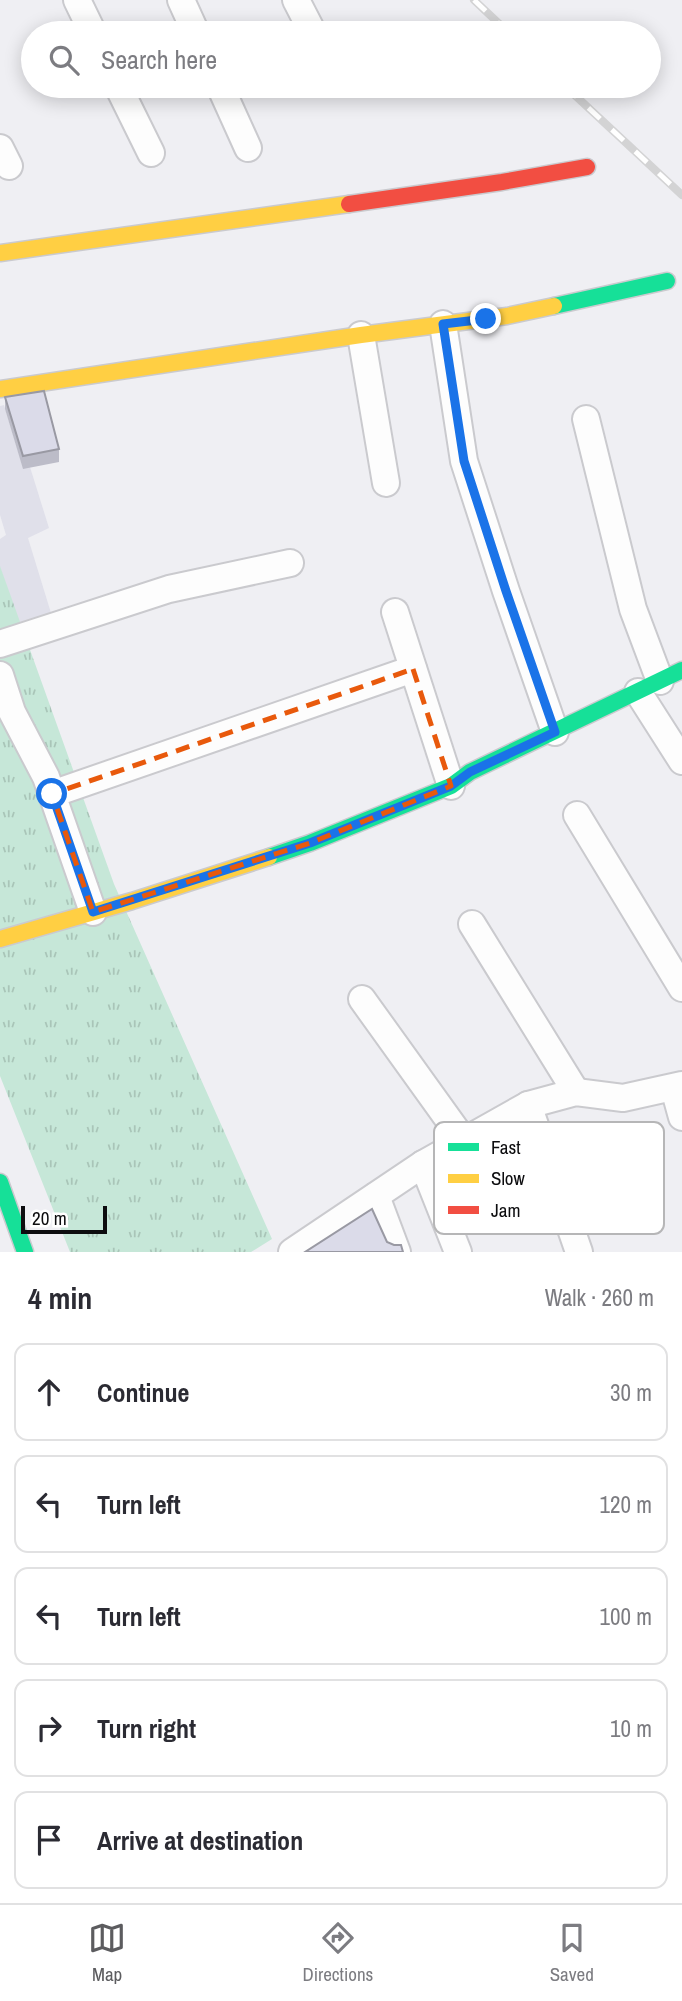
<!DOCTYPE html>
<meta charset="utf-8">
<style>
body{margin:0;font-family:"Archivo Narrow",sans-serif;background:#f7f7f7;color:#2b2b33}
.scale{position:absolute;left:21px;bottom:18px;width:86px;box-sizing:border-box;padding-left:7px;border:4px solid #0d0d0f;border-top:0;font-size:19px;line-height:24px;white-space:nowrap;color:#0d0d0f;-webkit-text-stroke:5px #fff;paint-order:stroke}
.stop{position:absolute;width:21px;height:21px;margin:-16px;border:5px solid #1a73e8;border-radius:50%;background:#fff}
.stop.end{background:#1a73e8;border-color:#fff;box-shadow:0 2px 7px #0008}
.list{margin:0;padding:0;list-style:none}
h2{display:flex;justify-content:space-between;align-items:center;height:91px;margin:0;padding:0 28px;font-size:30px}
h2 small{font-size:23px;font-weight:400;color:#7c7c81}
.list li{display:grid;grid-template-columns:46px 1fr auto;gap:21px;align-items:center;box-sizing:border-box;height:98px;margin:0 14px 14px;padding:0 14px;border:2px solid #e1e1e2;border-radius:14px}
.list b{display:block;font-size:26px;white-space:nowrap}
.list em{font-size:23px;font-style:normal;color:#7c7c81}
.icon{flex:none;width:38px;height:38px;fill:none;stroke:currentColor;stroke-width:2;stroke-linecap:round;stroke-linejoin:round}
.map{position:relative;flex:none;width:682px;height:1252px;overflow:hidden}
.search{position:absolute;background:#fff;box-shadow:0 4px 18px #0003;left:21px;right:21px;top:21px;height:77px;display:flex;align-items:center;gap:18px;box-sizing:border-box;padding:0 24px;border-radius:38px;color:#7c7c81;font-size:26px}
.sheet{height:651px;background:#fff}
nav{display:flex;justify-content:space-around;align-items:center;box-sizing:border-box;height:98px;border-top:2px solid #e1e1e2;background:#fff;font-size:19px;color:#7c7c81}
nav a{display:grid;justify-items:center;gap:4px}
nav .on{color:#5c5c5f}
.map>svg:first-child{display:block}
.built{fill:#e0e0ea}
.grass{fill:url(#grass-tufts)}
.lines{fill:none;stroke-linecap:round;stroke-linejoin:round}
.street-casing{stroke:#cacace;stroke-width:30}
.fast-casing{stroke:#cacace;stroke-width:19}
.slow-casing{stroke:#cacace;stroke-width:19}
.jam-casing{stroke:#cacace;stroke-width:19}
.street{stroke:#fdfdfd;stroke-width:26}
.fast{stroke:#16e098;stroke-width:16}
.slow{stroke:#ffcf43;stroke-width:16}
.jam{stroke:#f24e42;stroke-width:16}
.rail-casing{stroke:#d3d3d4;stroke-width:8}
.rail{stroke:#fff;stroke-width:5;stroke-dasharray:16;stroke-linecap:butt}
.wall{fill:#bcbcc8}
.building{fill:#dbdbe9;stroke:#9999a3;stroke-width:2}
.route{stroke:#1a73e8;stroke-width:9}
.marked{fill:none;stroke:#e8590c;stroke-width:5;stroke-dasharray:14 9;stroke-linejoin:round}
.key{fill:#fff;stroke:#b6b6b7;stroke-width:2}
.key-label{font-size:19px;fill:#0d0d0f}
</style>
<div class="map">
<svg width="682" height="1252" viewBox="0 0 682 1252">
<defs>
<pattern id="grass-tufts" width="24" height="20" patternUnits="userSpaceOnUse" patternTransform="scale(1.75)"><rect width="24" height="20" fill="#c6e7d8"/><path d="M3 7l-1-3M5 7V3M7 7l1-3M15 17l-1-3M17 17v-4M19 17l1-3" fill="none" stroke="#a9c5b8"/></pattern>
</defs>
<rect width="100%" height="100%" fill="#efeff3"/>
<!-- built -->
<path class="built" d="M4,405L23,468L30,467L49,528L28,538L55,626L22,632L0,567V539L6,535L0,515V406Z"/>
<!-- grass -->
<path class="grass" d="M0,566L114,884L272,1239L251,1252H70L0,1076Z"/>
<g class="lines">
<defs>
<g id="street">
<path d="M77,0L93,33"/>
<path d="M181,0L196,33"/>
<path d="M296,0L313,33"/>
<path d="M118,86L151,153"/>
<path d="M220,86L248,148"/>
<path d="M0,148L9,166"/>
<path d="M443,324L464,461L506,591L555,732"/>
<path d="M361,335L386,483"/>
<path d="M586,419L633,609L660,681"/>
<path d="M395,612L451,786"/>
<path d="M0,644L169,589L290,563"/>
<path d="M0,675L12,712L46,777L93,912"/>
<path d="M638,692L682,761"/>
<path d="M52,794L413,669"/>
<path d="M577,815L682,988"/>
<path d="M472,924L576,1092"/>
<path d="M362,999L464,1141"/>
<path d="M674,1088L682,1117"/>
<path d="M528,1105L579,1252"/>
<path d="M423,1164L458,1252"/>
<path d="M376,1196L397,1252"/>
<path d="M292,1252L423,1164L528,1105L576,1092L623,1098L682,1085"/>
</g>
<g id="fast">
<path d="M554,306L667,281"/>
<path d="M269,857L310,843L451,786L470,772L682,670"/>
<path d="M0,1182L25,1252"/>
</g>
<g id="slow">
<path d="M0,253L349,204"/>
<path d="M0,389L361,335L507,316L554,306"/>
<path d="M0,939L132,901L269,857"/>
</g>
<path id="jam" d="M349,204L502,182L587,167"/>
</defs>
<!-- street casing -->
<use href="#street" class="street-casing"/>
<!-- fast casing -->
<use href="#fast" class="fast-casing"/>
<!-- slow casing -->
<use href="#slow" class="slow-casing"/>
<!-- jam casing -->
<use href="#jam" class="jam-casing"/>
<!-- street -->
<use href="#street" class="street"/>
<!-- fast -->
<use href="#fast" class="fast"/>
<!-- slow -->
<use href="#slow" class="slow"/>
<!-- jam -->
<use href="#jam" class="jam"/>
<defs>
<g id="rail">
<path d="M474,0L509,33"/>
<path d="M565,86L682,195"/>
</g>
</defs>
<!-- rail casing -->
<use href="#rail" class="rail-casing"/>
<!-- rail -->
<use href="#rail" class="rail"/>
</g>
<!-- wall -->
<path class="wall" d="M5,397L59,449V462L23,469L5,409Z"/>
<!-- building -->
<g class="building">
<path d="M44,391L59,449L23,456L5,397Z"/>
<path d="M372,1209L387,1242L394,1245H401L403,1252H305Z"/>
</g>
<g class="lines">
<!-- route -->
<path class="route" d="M52,794L93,912L310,843L451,786L470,772L555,732L506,591L464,461L443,324L486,319"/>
</g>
<!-- marked area -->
<path class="marked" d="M413,669L451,786L310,843L93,912L52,794Z"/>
<!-- legend -->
<rect x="434" y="1122" width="230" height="112" rx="10" class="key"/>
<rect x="448" y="1143" width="31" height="8" fill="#16e098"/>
<rect x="448" y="1174" width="31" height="9" fill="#ffcf43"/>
<rect x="448" y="1206" width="31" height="8" fill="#f24e42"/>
<g class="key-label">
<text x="491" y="1154">Fast</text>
<text x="491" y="1185">Slow</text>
<text x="491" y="1217">Jam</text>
</g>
</svg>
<div class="scale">20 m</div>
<div class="stop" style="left:52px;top:794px"></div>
<div class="stop end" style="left:486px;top:319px"></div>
<div class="search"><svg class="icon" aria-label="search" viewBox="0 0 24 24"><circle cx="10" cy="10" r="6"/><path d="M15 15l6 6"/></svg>Search here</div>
</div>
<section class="sheet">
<h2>4 min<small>Walk · 260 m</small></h2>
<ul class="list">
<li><svg class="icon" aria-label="ahead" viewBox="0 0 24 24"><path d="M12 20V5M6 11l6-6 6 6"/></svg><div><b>Continue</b></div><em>30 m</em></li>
<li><svg class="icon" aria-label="left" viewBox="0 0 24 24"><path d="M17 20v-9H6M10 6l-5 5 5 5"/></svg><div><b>Turn left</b></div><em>120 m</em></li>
<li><svg class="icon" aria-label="left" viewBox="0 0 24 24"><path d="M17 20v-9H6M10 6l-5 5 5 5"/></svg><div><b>Turn left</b></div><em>100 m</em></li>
<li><svg class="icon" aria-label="right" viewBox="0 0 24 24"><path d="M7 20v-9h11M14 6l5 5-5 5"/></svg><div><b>Turn right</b></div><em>10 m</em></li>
<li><svg class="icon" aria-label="arrive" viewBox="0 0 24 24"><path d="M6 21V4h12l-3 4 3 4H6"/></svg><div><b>Arrive at destination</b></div></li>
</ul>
</section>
<nav>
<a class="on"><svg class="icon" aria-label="map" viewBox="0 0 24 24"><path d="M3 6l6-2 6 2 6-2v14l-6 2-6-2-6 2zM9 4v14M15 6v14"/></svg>Map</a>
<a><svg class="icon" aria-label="directions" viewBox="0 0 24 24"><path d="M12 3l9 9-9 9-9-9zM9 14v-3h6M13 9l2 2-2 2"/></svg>Directions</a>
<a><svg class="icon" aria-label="saved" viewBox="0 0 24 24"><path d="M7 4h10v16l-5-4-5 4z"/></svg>Saved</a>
</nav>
